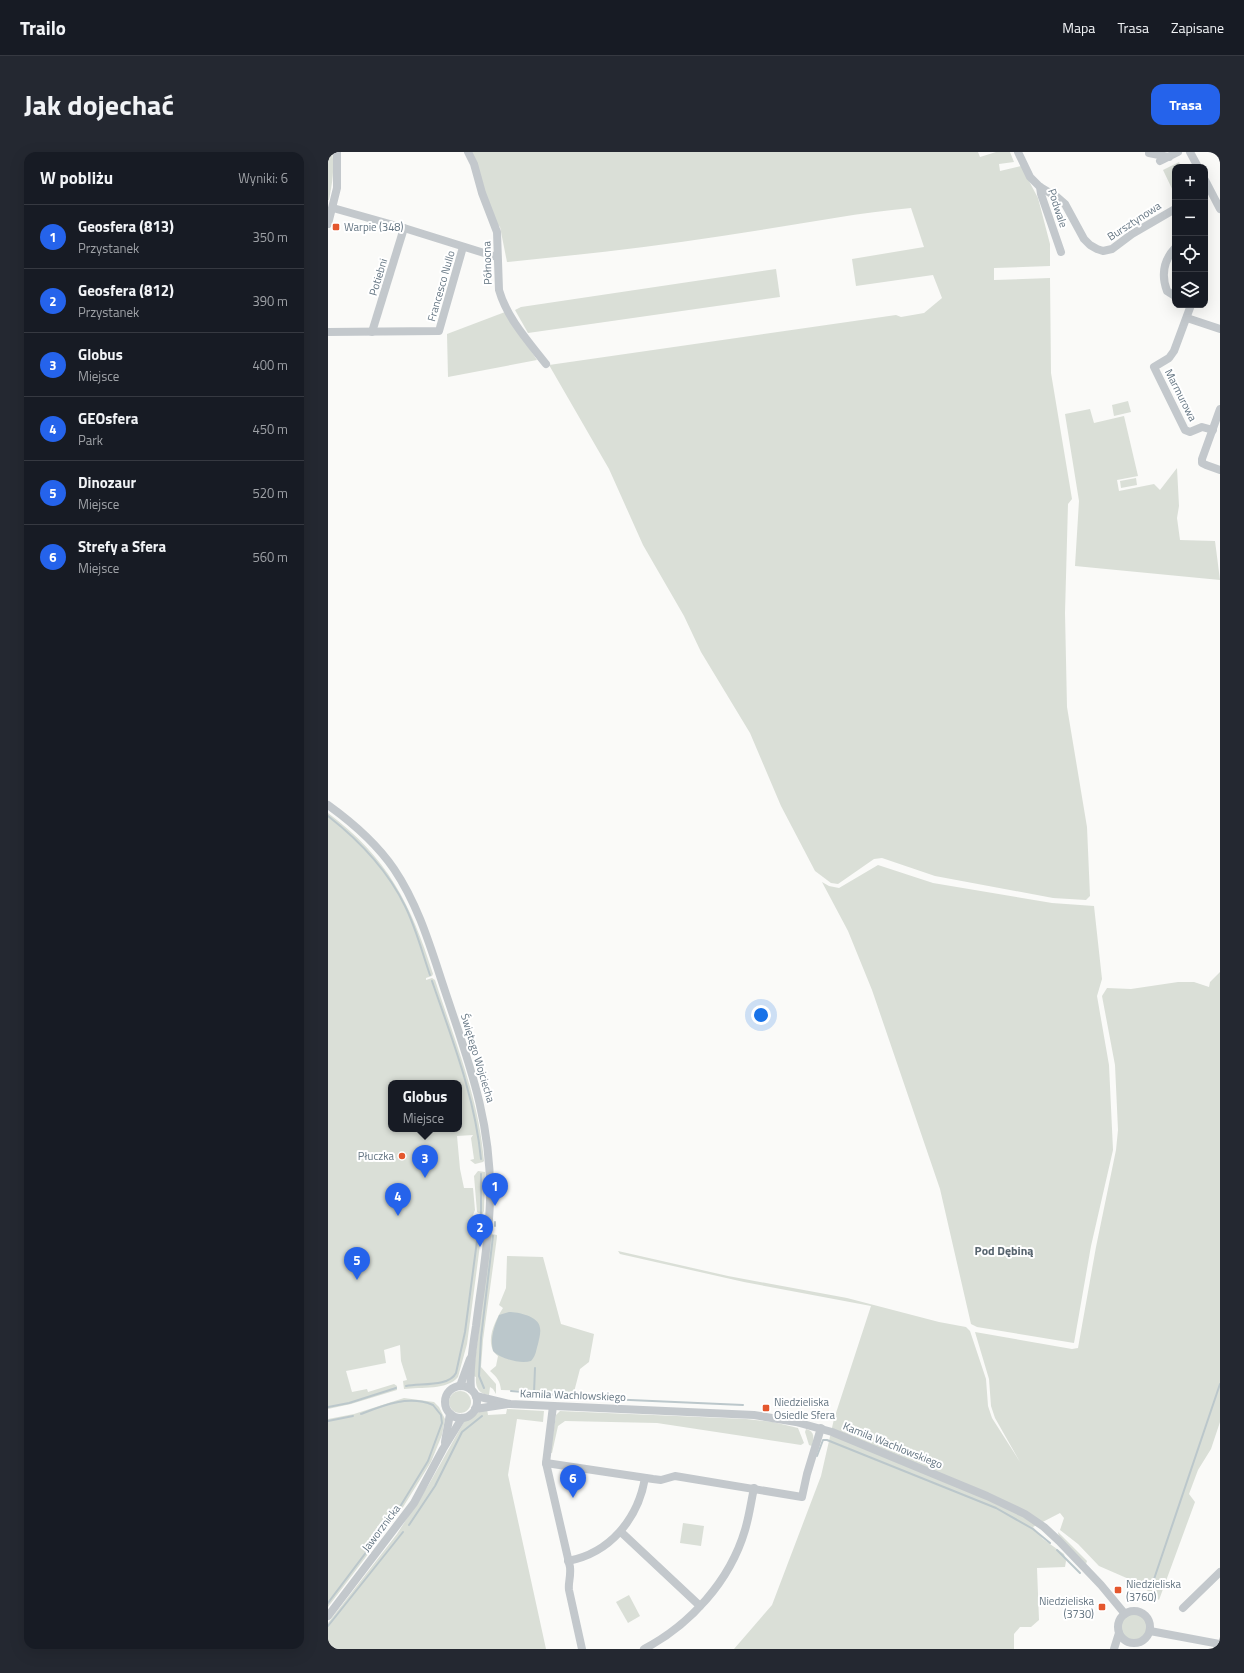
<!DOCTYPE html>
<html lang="pl">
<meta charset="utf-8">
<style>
body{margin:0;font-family:"Titillium Web",sans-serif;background:#242831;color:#f1f3f6}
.controls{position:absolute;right:12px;top:12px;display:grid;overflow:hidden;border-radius:8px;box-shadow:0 4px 16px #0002}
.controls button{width:36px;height:36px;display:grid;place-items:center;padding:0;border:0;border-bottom:1px solid #363941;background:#171b24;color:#f1f3f6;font:20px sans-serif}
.you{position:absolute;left:433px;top:863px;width:14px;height:14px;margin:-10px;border:3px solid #fff;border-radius:50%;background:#1a73e8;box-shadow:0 0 0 6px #1a73e833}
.badge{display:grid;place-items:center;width:26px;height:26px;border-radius:50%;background:#2563eb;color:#fff;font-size:13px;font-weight:700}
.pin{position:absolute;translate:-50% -33px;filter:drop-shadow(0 1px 2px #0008)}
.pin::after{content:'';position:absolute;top:21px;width:14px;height:12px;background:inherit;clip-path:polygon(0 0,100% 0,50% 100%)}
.popup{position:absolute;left:60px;top:928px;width:74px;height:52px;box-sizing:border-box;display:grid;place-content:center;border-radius:8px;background:#171b24;filter:drop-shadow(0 1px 3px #0005);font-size:13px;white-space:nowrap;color:#9ea1a6}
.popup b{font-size:15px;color:#f1f3f6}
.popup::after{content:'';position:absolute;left:50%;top:100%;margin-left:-8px;border:8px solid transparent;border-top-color:#171b24}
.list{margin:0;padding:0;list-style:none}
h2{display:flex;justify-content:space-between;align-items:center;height:52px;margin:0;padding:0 16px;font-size:17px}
h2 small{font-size:13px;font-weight:400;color:#9ea1a6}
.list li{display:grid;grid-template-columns:26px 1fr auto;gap:12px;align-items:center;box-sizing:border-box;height:64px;padding:0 16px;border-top:1px solid #363941}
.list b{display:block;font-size:15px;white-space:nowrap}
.list p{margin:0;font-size:13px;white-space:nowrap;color:#9ea1a6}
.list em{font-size:13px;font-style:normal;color:#9ea1a6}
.icon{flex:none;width:22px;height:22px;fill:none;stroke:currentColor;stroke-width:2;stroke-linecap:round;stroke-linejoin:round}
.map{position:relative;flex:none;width:892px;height:1497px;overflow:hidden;border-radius:12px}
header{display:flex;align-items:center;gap:24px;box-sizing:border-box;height:56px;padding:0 20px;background:#171b24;border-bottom:1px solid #363941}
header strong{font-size:19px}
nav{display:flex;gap:22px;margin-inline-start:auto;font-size:14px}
.intro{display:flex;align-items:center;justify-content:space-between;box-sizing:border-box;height:96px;padding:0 24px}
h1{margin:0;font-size:28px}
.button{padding:10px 18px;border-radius:12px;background:#2563eb;color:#fff;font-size:14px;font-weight:700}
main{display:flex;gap:24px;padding:0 24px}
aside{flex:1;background:#171b24;border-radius:12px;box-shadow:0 4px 16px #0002}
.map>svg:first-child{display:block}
.green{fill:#dadfd7;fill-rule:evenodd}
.water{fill:#bbc7cb}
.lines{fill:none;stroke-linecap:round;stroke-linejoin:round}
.stream{stroke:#bbc7cb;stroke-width:2}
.minor{stroke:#c3c8cc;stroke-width:8}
.poi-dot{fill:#e4572e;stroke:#fff;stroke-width:1.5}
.labels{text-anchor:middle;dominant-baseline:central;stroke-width:4;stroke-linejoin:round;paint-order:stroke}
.street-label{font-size:11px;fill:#657683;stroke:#fff}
.poi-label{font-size:11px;fill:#657683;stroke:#fff;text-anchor:start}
.neighbourhood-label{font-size:12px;font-weight:bold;fill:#57646e;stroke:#fff}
</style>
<header>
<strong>Trailo</strong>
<nav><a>Mapa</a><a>Trasa</a><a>Zapisane</a></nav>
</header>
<div class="intro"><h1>Jak dojechać</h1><a class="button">Trasa</a></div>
<main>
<aside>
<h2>W pobliżu<small>Wyniki: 6</small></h2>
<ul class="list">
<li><span class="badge">1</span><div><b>Geosfera (813)</b><p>Przystanek</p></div><em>350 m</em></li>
<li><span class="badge">2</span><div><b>Geosfera (812)</b><p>Przystanek</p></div><em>390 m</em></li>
<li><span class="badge">3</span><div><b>Globus</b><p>Miejsce</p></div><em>400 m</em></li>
<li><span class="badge">4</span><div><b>GEOsfera</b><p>Park</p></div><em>450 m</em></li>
<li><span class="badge">5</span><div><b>Dinozaur</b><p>Miejsce</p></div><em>520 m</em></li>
<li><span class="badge">6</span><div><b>Strefy a Sfera</b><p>Miejsce</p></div><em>560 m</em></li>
</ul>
</aside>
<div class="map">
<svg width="892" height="1497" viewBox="0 0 892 1497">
<rect width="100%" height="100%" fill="#fafaf8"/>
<!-- green -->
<g class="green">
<path d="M0,0H4C7,16 4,32 1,48H0Z"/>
<path d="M142,0H650L652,5L668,0H682L686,10L671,12L672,19L693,14L710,46L722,92V114L666,116V128L722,126L723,221L744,347L740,352L737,461L739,555L759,675L762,744L758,748L725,746L607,724L554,706L546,707L510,732L503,731L487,719L453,654L422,581L373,500L356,464L315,393L281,317L221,213L568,163L573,165L596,161L614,146L605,123L528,134L524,107L596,95L583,56C519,62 457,75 394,84C322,95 251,103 179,110L172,75L169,72Z"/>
<path d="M851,10L853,15H847V43L835,18Z"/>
<path d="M448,117L452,145L200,181L187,158L193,155Z"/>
<path d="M177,160L209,208L120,225L119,182Z"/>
<path d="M800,249L803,260L786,264L784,253Z"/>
<path d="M762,257L766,271L796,264L810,324L789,328L791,339L826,332L832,338L849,316L851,354L849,366L852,388L887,389L892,428L747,414L751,349L737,262Z"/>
<path d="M808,326L809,333L793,336L792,329Z"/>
<path d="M0,661C60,706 83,752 105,822L104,824L98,826V828L104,826L107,828C126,887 151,946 156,1009L155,1010L147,1012L142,1008L146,1007L143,986L145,983L129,984L132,1017L136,1036H145L147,1058L145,1063L154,1066L155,1070L139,1192L130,1225C120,1238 93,1235 76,1237L75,1229L79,1228L73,1209L72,1193L56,1198L58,1211L18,1219L24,1240L39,1237L40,1240L66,1232L69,1234V1238L23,1252L0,1257ZM63,931H131V977H63Z"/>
<path d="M550,713L605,731L724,751L766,754L774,827L769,844L781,913L785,998L763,1094L746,1191L649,1175L643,1172L612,1037L544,838L520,779L494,730L501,734L511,736Z"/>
<path d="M892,820V1270L883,1297L870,1318L861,1342L867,1350L831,1448L810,1431L771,1414L750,1392L732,1378L736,1366L732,1361L705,1375L715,1387L736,1402L738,1409L737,1415L709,1416L711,1468L703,1475H692L686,1482V1497H406L444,1453L493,1324L506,1267L543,1154L416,1130L292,1102L290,1099L400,1124L519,1146L611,1170L638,1175L642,1179L658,1227L660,1254L664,1266L692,1310L667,1266L663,1254L661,1227L647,1180L744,1197L750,1196L768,1095L788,998L790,978L787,913L774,844L779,836L803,837L850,830H866L881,835L882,830Z"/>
<path d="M150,1019L157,1020L156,1059L154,1063L149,1060L146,1024Z"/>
<path d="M164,1082L169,1083V1085L155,1188L153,1215L168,1232V1242L165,1237L162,1235L161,1243C151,1242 147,1235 148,1225L145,1224L163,1084Z"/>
<path d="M179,1104L215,1105L233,1172L266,1182L261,1210L252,1217L246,1240L173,1238C172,1229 169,1225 162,1219L168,1214L170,1204C155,1192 167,1169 175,1156L171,1153L178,1136Z"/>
<circle cx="132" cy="1250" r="11"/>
<path d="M76,1246L106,1250L111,1255L117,1267L114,1283L103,1310L72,1360L0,1455V1267L26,1262Z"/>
<path d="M159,1257L160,1263L178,1262L179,1257L216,1259L215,1270L189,1267L180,1323L218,1497H0V1471L69,1382L101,1332L137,1268C145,1265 150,1259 159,1257Z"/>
<path d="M232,1259L418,1267L445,1270L470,1276L476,1291L473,1293L329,1271L237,1269L230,1274L224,1301H222L228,1263Z"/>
<path d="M478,1277C487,1279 486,1286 484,1294L481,1293L477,1280Z"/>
<path d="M355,1371L376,1374L373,1394L352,1391Z"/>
<path d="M730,1380L759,1409L758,1412L731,1385Z"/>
<path d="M301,1443L312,1464L300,1471L288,1450Z"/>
<circle cx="806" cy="1475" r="14"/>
</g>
<!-- water -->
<path class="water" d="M181,1160C190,1160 211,1164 212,1176C213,1181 211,1187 210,1192C208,1198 208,1204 203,1209C192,1212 173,1207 165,1199C162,1186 166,1175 171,1163Z"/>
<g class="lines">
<!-- stream -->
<g class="stream">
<path d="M0,664C32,689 59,717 77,754C88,776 94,800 102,823"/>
<path d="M104,829C124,887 147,945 153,1007"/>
<path d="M153,1061V1022"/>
<path d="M167,1074V1070"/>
<path d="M78,1234C92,1231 121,1235 128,1221L137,1180L152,1066"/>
<path d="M156,1236L151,1224L153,1186L165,1084"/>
<path d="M183,1239L279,1247L415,1253"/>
<path d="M206,1241L207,1216"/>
<path d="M0,1255L21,1251L68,1236"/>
<path d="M0,1269L25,1264"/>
<path d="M489,1304L495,1288H499L668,1356L705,1377L722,1391"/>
<path d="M81,1373L107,1334L134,1280L154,1264"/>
<path d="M729,1398L752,1421"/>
<path d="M824,1433L892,1232"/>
<path d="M0,1451L70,1358L100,1309L114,1271L113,1263L105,1253C81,1243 56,1253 33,1262"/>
<path d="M0,1474L75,1380"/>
</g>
<!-- minor -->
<g class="minor">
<path d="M140,0L146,12L154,41L169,80L171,138C179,166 200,189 218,212"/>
<path d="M690,0L702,25L712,35L729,45L737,52L756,87L762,93L769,97L775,99L784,97L804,82L847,57"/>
<path d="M862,0L870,15"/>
<path d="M821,1L841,5"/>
<path d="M832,9L850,0"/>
<path d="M877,28L892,57"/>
<path d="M712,35L713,42L733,100"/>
<path d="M5,56L76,76L169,105"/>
<path d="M0,72L9,36V0"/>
<path d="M847,96C836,108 833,123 839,139L847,144"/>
<path d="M863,153L846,199L841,206L826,215L857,278L862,280L874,275L885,278"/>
<path d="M859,166L892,177"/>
<path d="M0,180L111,179L135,95"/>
<path d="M44,180L76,76"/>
<path d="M892,257L874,307V311L878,313L892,318"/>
<path d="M0,653C25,671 49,692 66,717C91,754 103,797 117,839C141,911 164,971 162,1048C161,1090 153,1133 148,1174C145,1194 141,1217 143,1237"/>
<circle cx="133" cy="1250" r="16"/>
<path d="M132,1234L142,1207"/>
<path d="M148,1244L182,1252L426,1263L468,1270L504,1280L659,1344L697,1362L716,1375L731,1389L773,1433L797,1462"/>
<path d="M225,1254L218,1311L242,1415C243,1426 240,1430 241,1438L254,1497"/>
<path d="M147,1257L180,1252"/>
<path d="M117,1290L122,1262"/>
<path d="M218,1311L325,1327L333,1328L347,1324L474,1345L479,1322L493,1276"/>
<path d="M293,1380L372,1454"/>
<path d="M240,1409C282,1401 310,1367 317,1326"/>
<path d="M855,1456L892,1420"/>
<circle cx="806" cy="1475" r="16"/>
<path d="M0,1464L86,1351L115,1297L134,1266"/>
<path d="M822,1479L892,1492"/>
<path d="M316,1497C362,1473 402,1429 417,1378C421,1365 423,1350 426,1336"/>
<path d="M786,1497L791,1481"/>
</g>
</g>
<!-- markers -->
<g class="poi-dot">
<rect x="4" y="71" width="8" height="8" rx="2"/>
<circle cx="74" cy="1004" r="4"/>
<rect x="434" y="1252" width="8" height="8" rx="2"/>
<rect x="786" y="1434" width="8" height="8" rx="2"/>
<rect x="770" y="1451" width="8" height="8" rx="2"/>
</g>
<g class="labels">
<!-- street labels -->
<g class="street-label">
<text transform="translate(730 56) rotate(72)">Podwale</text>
<text transform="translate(806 69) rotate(-33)">Bursztynowa</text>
<text transform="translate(159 111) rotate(-92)">Północna</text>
<text transform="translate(50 125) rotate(-73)">Potiebni</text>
<text transform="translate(113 134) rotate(-74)">Francesco Nullo</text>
<text transform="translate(853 243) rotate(63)">Marmurowa</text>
<text transform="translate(150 906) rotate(73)">Świętego Wojciecha</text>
<text transform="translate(245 1243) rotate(2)">Kamila Wachlowskiego</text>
<text transform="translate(565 1293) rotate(22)">Kamila Wachlowskiego</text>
<text transform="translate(53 1376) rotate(-53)">Jaworznicka</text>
</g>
<!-- poi labels -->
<g class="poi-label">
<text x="16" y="75">Warpie (348)</text>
<text x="66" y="1004" text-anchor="end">Płuczka</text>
<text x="446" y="1250">Niedzieliska<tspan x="446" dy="13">Osiedle Sfera</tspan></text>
<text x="798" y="1432">Niedzieliska<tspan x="798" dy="13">(3760)</tspan></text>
<text x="766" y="1449" text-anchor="end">Niedzieliska<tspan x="766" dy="13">(3730)</tspan></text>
</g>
<!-- neighbourhood labels -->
<g class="neighbourhood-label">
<text x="676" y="1098">Pod Dębiną</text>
</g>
</g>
</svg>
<div class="controls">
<button>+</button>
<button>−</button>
<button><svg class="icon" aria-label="locate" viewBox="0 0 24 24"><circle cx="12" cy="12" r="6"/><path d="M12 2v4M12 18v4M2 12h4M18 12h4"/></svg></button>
<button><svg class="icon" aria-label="layers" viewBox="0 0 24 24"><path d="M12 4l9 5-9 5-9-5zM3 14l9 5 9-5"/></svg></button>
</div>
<div class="you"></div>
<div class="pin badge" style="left:167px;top:1054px">1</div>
<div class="pin badge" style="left:152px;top:1095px">2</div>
<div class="pin badge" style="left:97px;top:1026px">3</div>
<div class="popup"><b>Globus</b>Miejsce</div>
<div class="pin badge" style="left:70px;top:1064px">4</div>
<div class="pin badge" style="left:29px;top:1128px">5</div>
<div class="pin badge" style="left:245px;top:1346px">6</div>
</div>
</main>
